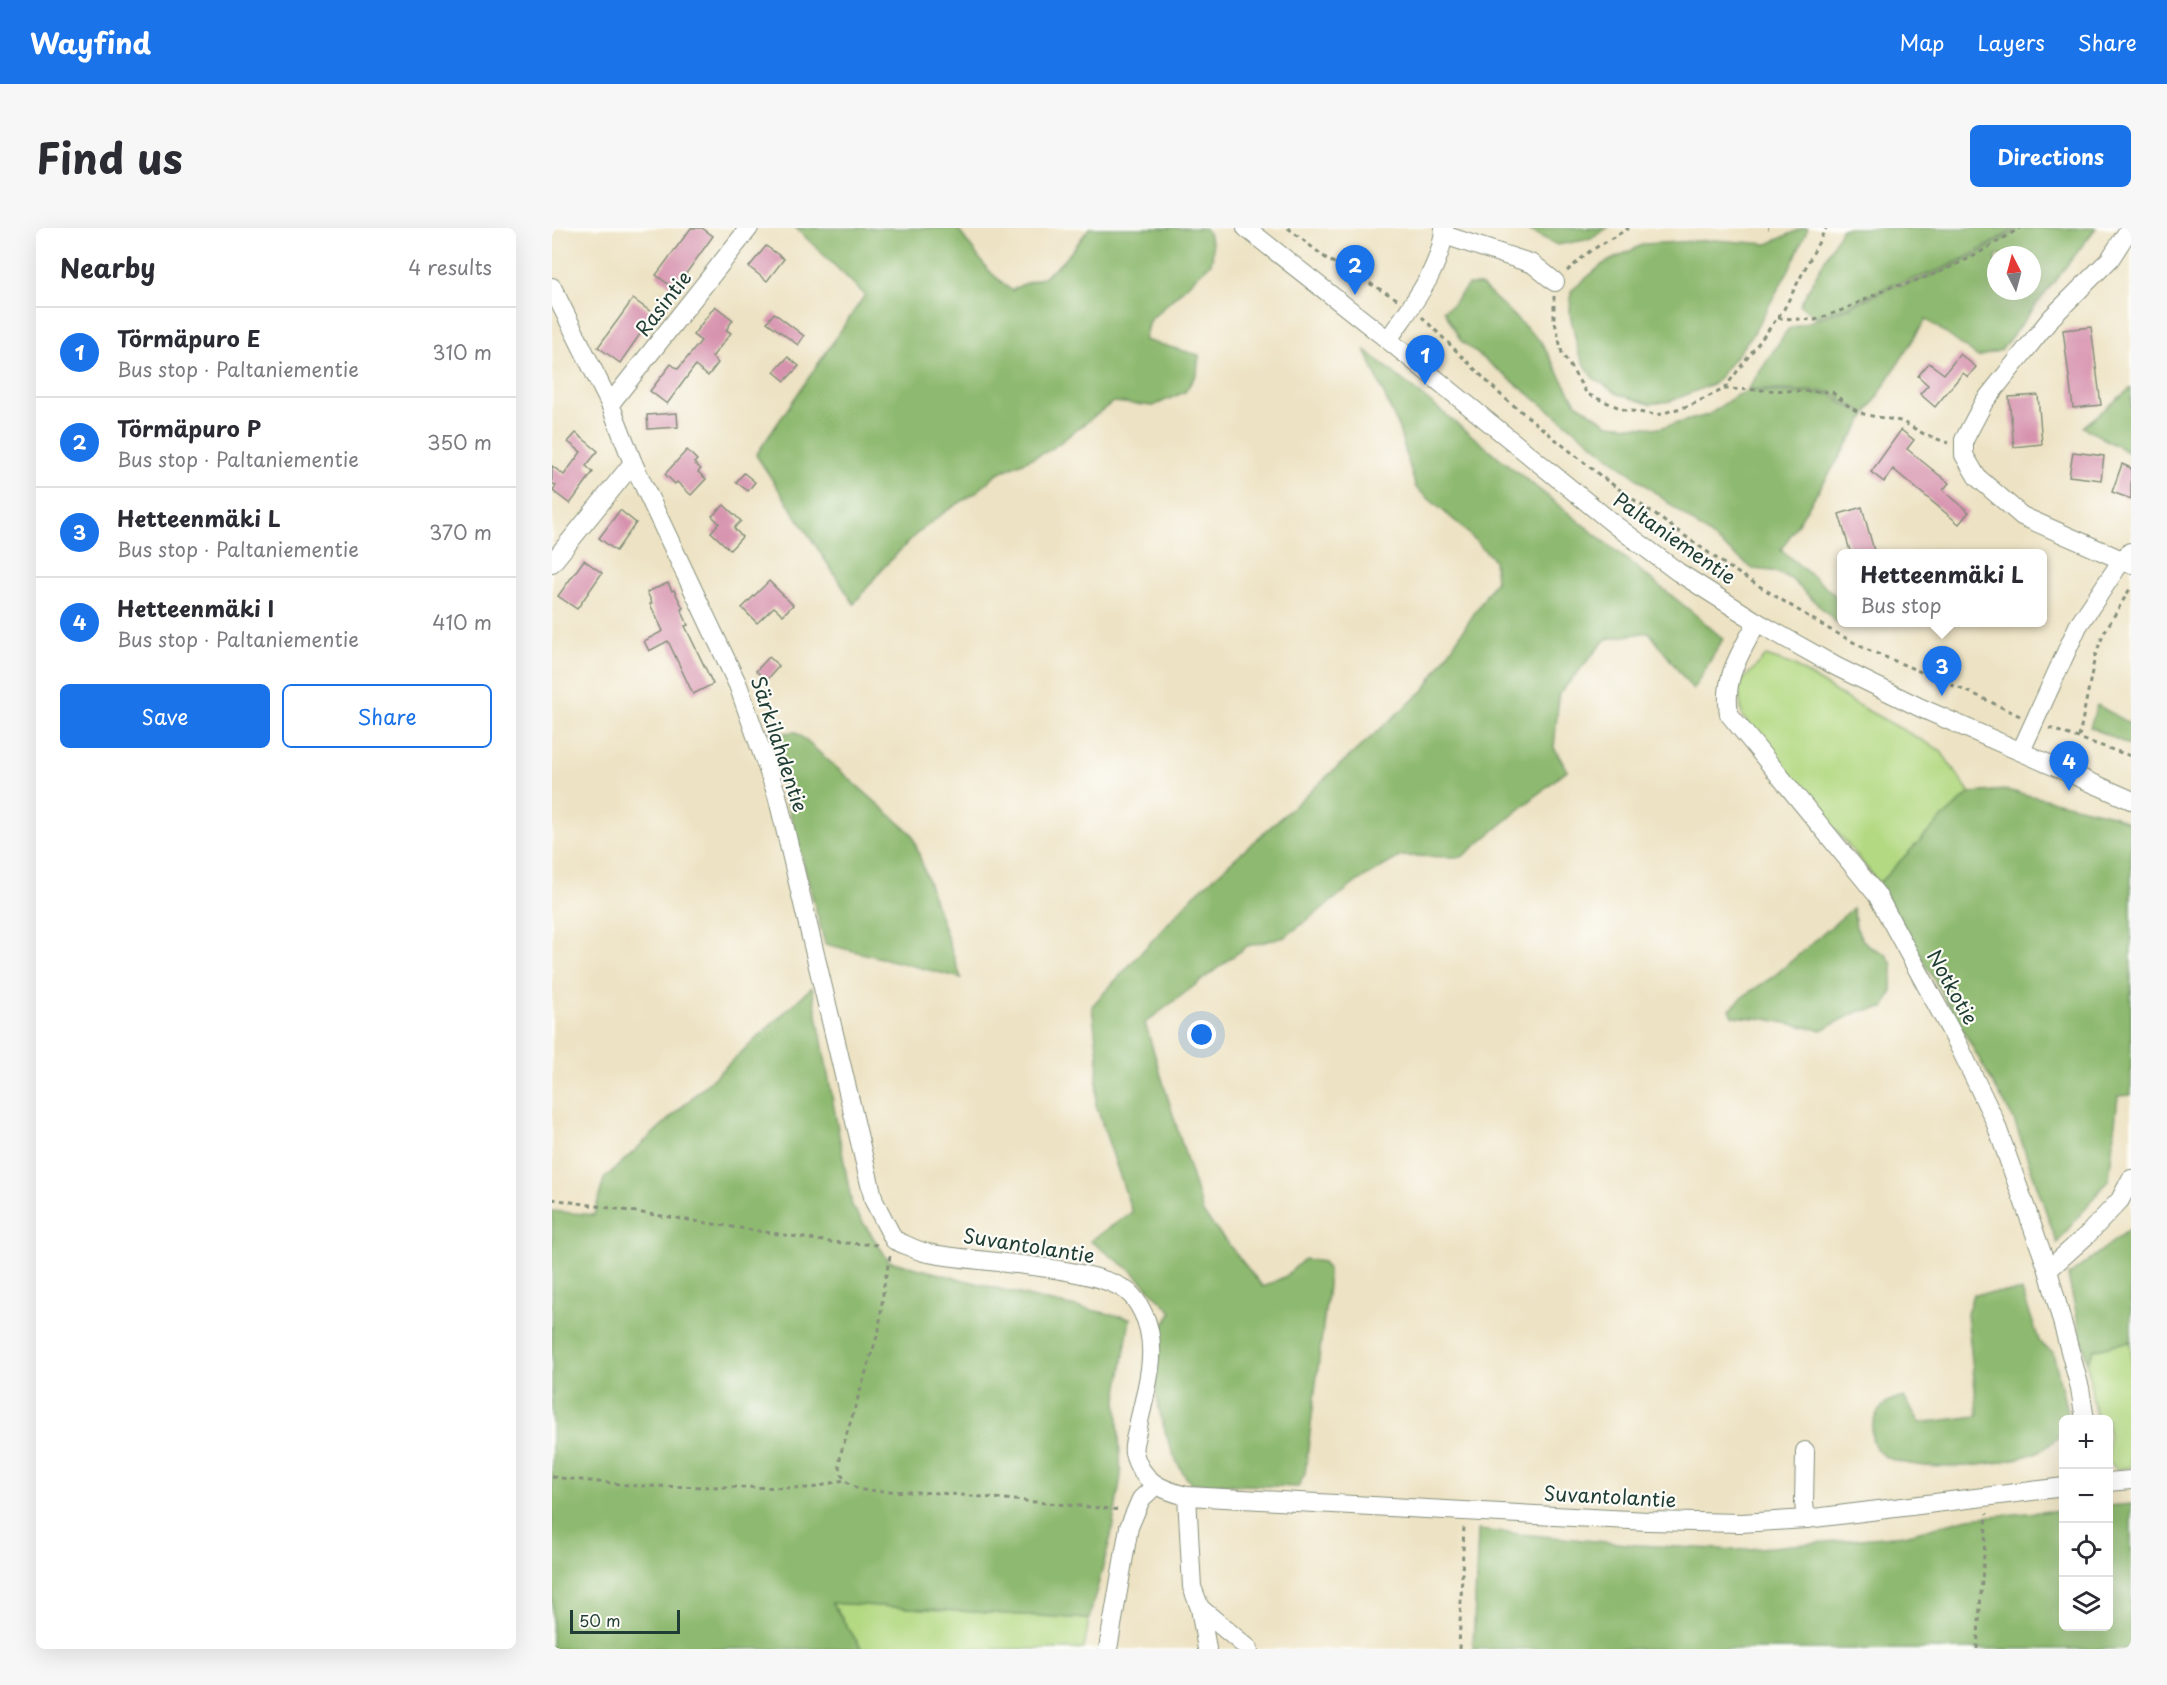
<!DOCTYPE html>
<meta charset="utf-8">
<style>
body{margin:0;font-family:"Playpen Sans",sans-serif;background:#f7f7f7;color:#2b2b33}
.controls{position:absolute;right:18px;bottom:18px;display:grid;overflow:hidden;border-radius:9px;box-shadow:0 6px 24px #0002}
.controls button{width:54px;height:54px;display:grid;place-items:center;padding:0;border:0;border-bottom:2px solid #e1e1e2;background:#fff;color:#2b2b33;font:30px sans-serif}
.compass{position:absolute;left:1435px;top:18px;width:54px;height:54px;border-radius:50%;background:#fff;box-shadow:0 6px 24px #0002;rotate:354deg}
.scale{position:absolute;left:18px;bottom:15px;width:110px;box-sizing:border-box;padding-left:6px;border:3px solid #1f3d34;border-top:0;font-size:16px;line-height:21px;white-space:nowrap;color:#1f3d34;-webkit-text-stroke:4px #fdfcf7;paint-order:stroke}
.you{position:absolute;left:650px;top:807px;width:21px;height:21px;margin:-15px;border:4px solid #fff;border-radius:50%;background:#1a73e8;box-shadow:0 0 0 9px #1a73e833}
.badge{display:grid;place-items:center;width:39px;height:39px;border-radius:50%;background:#1a73e8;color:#fff;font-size:20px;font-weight:700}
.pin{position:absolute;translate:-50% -50px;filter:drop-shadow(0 2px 3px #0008)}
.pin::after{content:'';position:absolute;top:32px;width:21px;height:18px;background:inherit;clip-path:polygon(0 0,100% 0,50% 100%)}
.popup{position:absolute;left:1285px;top:321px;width:210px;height:78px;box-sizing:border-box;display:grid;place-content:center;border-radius:9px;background:#fff;filter:drop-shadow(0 2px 4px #0005);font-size:20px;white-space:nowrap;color:#7c7c81}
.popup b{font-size:22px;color:#2b2b33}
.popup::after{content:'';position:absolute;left:50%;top:100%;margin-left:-12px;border:12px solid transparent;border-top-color:#fff}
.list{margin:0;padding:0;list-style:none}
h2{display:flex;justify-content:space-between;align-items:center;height:78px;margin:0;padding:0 24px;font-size:26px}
h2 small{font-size:20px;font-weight:400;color:#7c7c81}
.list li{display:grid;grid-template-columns:39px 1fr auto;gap:18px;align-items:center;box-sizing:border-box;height:90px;padding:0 24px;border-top:2px solid #e1e1e2}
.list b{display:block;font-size:22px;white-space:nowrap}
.list p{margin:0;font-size:20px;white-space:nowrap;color:#7c7c81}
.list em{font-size:20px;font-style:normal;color:#7c7c81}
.actions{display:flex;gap:12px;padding:18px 24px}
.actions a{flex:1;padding:14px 0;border:2px solid #1a73e8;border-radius:9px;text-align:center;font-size:21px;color:#1a73e8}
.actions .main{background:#1a73e8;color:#fff}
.icon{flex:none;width:33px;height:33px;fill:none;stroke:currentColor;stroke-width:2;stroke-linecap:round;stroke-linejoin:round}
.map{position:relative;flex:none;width:1579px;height:1421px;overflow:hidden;border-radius:9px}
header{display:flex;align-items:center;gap:36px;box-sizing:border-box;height:84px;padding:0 30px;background:#1a73e8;color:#fff}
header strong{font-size:28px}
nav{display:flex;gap:33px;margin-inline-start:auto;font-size:21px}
.intro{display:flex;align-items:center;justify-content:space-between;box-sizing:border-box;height:144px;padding:0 36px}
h1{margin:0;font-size:42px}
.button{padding:15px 27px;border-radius:9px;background:#1a73e8;color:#fff;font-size:21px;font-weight:700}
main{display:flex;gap:36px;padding:0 36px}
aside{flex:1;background:#fff;border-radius:9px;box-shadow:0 6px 24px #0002}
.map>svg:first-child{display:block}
.green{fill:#b3d982;stroke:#698b5b;stroke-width:1.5}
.forest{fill:#8eb970;stroke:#567b52;stroke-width:1.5;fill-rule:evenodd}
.building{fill:#d793ae}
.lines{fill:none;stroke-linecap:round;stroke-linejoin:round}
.minor-casing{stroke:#86907c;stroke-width:20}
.path{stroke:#86907c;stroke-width:3;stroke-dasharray:4.5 4.5;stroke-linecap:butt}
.minor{stroke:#fff;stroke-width:18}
.labels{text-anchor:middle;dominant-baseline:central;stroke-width:4.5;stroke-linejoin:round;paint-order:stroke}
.street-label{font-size:20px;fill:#1f3d34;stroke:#fdfcf7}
</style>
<header>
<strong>Wayfind</strong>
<nav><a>Map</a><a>Layers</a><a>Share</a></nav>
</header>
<div class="intro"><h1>Find us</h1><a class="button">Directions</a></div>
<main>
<aside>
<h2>Nearby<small>4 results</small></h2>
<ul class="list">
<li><span class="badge">1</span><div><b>Törmäpuro E</b><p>Bus stop · Paltaniementie</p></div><em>310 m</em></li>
<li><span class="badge">2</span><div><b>Törmäpuro P</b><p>Bus stop · Paltaniementie</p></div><em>350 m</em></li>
<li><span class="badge">3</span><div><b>Hetteenmäki L</b><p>Bus stop · Paltaniementie</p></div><em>370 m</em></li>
<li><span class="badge">4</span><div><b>Hetteenmäki I</b><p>Bus stop · Paltaniementie</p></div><em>410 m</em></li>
</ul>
<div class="actions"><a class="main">Save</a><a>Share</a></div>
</aside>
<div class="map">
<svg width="1579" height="1421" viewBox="0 0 1579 1421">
<rect width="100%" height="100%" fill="#fdfcf7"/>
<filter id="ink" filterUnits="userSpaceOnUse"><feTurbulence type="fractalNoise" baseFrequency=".0167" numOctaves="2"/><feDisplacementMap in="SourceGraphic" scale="12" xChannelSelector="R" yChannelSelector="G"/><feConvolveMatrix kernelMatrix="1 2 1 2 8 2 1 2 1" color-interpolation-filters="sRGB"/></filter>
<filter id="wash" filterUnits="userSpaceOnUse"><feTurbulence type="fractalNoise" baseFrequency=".008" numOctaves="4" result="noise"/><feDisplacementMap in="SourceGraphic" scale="24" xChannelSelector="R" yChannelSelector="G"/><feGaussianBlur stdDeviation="1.35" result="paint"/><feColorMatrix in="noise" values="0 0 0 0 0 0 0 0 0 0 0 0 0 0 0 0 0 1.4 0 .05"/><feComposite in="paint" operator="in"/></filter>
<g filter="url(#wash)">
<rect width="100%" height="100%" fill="#ede2c3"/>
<!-- green -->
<g class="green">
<path d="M1214,428L1241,437L1300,474L1388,522L1418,565L1384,596L1327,655L1190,488L1186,457Z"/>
<path d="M1579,1114V1239L1564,1241L1557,1233L1556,1192L1544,1191L1535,1134L1542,1122L1564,1116Z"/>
<path d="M279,1375L537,1391L532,1421H310Z"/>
</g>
<!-- forest -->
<g class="forest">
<path d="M244,0H405L436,42L460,63C469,54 480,55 491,49C510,38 524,18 537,0H653C660,12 663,22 659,35L597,93L592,112L647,127L645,145L633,164L601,178L561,174L498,222L444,246L425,264L394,283L362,308L330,341L302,376L204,227L313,67Z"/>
<path d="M973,0H1055L1039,11L1005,17Z"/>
<path d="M1251,0H1256L1240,36L1201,106L1163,155L1119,173L1097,176L1066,166L1040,149L1027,126L1018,86L1019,63L1051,36L1092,16L1163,12L1216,16Z"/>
<path d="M1290,0H1464L1421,26L1387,42L1353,54L1340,56L1296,78L1263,89L1248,77Z"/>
<path d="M1468,0H1544L1449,122L1426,129L1374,91L1315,185L1290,173L1280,164L1196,161L1236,101L1296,80L1341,58L1353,57L1388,44L1422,28ZM1444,27H1480V63H1444Z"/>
<path d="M916,57H929L989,114L1024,175L1056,196L1107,200L1156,187L1185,167L1196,163L1279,166L1289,175L1314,187L1229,322L1289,372V393L1284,394L1239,351L1221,343L1201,341L909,113L892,82L900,77Z"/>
<path d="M813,122L1145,388L1171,411L1141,462L1097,404L1054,411L1007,466L1002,520L1015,542L910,629L849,628L806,653L733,709L695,718L593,795L651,985L711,1059L734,1048L752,1031L771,1034L776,1041V1058L753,1245L746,1259L639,1255C620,1236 602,1176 604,1149C605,1133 611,1119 608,1103L620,1084L580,1043L538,1013L580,984L544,877L546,827L540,778L642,667L873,461L944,352L942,332L909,298L864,260L847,201Z"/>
<path d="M1579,160V226L1531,199Z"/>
<path d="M1545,477L1579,496V518L1538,499Z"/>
<path d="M244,504L360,606L409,750L273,716L217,506Z"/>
<path d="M1454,562L1561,587L1579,596V867L1566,868L1557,951L1505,1015L1462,892L1327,655L1384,596L1418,565Z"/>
<path d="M1301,680L1304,699L1310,711L1318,719L1334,726L1340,736V763L1332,780L1308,783L1269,802L1214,791L1181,788L1178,781L1193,767L1222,748Z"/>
<path d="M260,759L300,978L337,1033L495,1073L578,1090L565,1171L569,1248L559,1308L537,1391L280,1375L310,1421H0V983L42,987L52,951Z"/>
<path d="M1579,1000V1114L1564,1116L1542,1122L1535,1134L1516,1048Z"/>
<path d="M1470,1063L1488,1115L1501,1124L1516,1188L1515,1191L1512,1192L1511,1205C1505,1210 1499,1216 1493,1220C1460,1239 1368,1246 1334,1229C1313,1219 1317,1187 1335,1175C1339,1172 1347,1171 1352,1169L1368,1195L1426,1188L1415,1086L1421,1066Z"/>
<path d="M1579,1276V1421H921L926,1302L1085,1317L1185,1322L1353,1307L1416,1290L1511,1282L1512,1398H1556L1557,1278Z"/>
</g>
<g id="blocks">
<!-- building -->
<g class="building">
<path d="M139,0H150L161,8L123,61L104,47Z"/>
<path d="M214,18L232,31L215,53L197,39Z"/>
<path d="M81,71L102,86L68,135L46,119Z"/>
<path d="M163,78L181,92L174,102L179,105L160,129L166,135L156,148L143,138L115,176L98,163L119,136L126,141L149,113L141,107Z"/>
<path d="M222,85L252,108L246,117L215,94Z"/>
<path d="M1539,99L1549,177L1521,180L1511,102Z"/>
<path d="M1408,126L1424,139L1416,149L1411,145L1383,179L1368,166L1376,157L1366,148L1377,135L1392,146Z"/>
<path d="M236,129L247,138L233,153L222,144Z"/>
<path d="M1486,167L1490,216L1462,219L1457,169Z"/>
<path d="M125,185L126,199L96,201L95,187Z"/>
<path d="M1349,202L1362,212L1355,221L1397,255L1391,262L1417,284L1407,296L1341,241L1332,254L1319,244Z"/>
<path d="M24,205L46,223L34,238L41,244L18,276L1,263L4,258L0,255V238L12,247L29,224L16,214Z"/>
<path d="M135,222L145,232L142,235L149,241L146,244L154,251L139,267L125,254L123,256L113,246Z"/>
<path d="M1521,224L1552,228L1549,252L1517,248Z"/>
<path d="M1570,236L1579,240V271L1560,264Z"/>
<path d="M192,245L203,254L196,263L184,254Z"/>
<path d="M172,277L189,293L182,300L190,309L178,322L159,304L167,295L160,288Z"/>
<path d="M1310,279L1323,326H1299L1287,286Z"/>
<path d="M68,282L84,295L64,323L47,310Z"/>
<path d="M32,332L50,345L25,381L6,368Z"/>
<path d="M217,353L241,377L231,387L222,379L205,395L190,380Z"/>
<path d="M116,355L120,363L122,362L131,380L129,381L136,397L133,398L161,456L141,466L116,413L97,423L92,413L111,403L98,376L100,375L95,364Z"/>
<path d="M217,429L227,438L215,452L204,443Z"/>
</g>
</g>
</g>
<g filter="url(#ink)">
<use href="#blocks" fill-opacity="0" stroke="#86907c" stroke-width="1.5"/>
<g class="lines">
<defs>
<g id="minor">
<path d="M694,0L836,112L1063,297L1126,344L1205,394L1285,439L1369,480L1579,572"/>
<path d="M1578,0L1558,31L1499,90L1432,174L1412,212V227L1425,249L1470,288L1579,336"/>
<path d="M892,7L981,36L1003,54"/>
<path d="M0,59L58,176L81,235L186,457L225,567L322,973L342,1012C353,1016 364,1023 376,1025C423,1035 543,1037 576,1064C581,1068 587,1077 590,1083C609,1119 594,1161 586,1198C585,1206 580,1218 582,1225C589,1253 609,1262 635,1268L1096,1293L1189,1295L1254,1291L1512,1259"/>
<path d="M836,112C858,79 890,41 892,0"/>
<path d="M58,176L197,0"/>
<path d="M0,335L81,235"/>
<path d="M1205,394C1188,427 1171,448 1177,486L1325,667L1406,816L1442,891L1496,1042L1528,1160L1533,1192"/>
<path d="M1469,523L1526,398L1570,332L1578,324"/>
<path d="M1496,1042L1535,1007L1568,972L1579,951"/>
<path d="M1253,1223L1252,1275L1254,1291"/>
<path d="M1556,1254L1579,1252"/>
<path d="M635,1268L640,1359L648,1380L697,1421"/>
<path d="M648,1380L655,1421"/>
<path d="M556,1421L577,1299L589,1271L604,1257"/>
</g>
</defs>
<!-- minor casing -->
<use href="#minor" class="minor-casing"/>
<!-- path -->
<g class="path">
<path d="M736,0L775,31L845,71"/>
<path d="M1216,0H1217"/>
<path d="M1015,43L1038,23L1077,0"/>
<path d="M1002,68V90L1010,125L1035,166L1073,182L1105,187L1139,177L1172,161L1232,81L1274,0"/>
<path d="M870,89L950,168L1050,249L1178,340L1275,400L1314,421L1424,467L1468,488"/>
<path d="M1226,90L1263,92L1293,81L1341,58L1351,57L1388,44L1422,28L1468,0"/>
<path d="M1172,161L1280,164L1299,180L1314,187L1349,193L1372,206L1396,215"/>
<path d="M1497,500L1579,528"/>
<path d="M1527,509L1543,428L1552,405L1579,359"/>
<path d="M0,971L278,1014L327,1017"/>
<path d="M338,1028L332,1057L327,1102L290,1221L287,1236L292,1252L307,1262L388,1265L569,1282"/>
<path d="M0,1249L86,1258L260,1260L292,1252"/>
<path d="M907,1421L912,1297"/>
<path d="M1425,1421L1435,1285"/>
</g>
<!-- minor -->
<use href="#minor" class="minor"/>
</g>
</g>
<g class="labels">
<!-- street labels -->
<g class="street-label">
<text transform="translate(111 75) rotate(-52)">Rasintie</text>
<text transform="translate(1123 310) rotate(35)">Paltaniementie</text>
<text transform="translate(228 516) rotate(72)">Särkilahdentie</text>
<text transform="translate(1401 759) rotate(61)">Notkotie</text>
<text transform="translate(477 1017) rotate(9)">Suvantolantie</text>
<text transform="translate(1058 1268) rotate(3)">Suvantolantie</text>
</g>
</g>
</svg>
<div class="controls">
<button>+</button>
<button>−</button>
<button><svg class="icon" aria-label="locate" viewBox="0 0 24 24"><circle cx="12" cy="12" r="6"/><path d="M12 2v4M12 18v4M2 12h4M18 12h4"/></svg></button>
<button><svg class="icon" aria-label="layers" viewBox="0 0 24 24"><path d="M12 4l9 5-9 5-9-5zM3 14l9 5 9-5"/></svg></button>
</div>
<svg class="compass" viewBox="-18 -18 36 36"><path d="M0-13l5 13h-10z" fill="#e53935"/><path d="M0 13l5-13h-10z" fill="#7c7c81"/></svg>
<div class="scale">50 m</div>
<div class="you"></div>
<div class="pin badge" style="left:873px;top:157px">1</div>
<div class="pin badge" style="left:803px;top:67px">2</div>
<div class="pin badge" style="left:1390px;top:468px">3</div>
<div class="popup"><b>Hetteenmäki L</b>Bus stop</div>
<div class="pin badge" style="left:1517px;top:563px">4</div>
</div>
</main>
